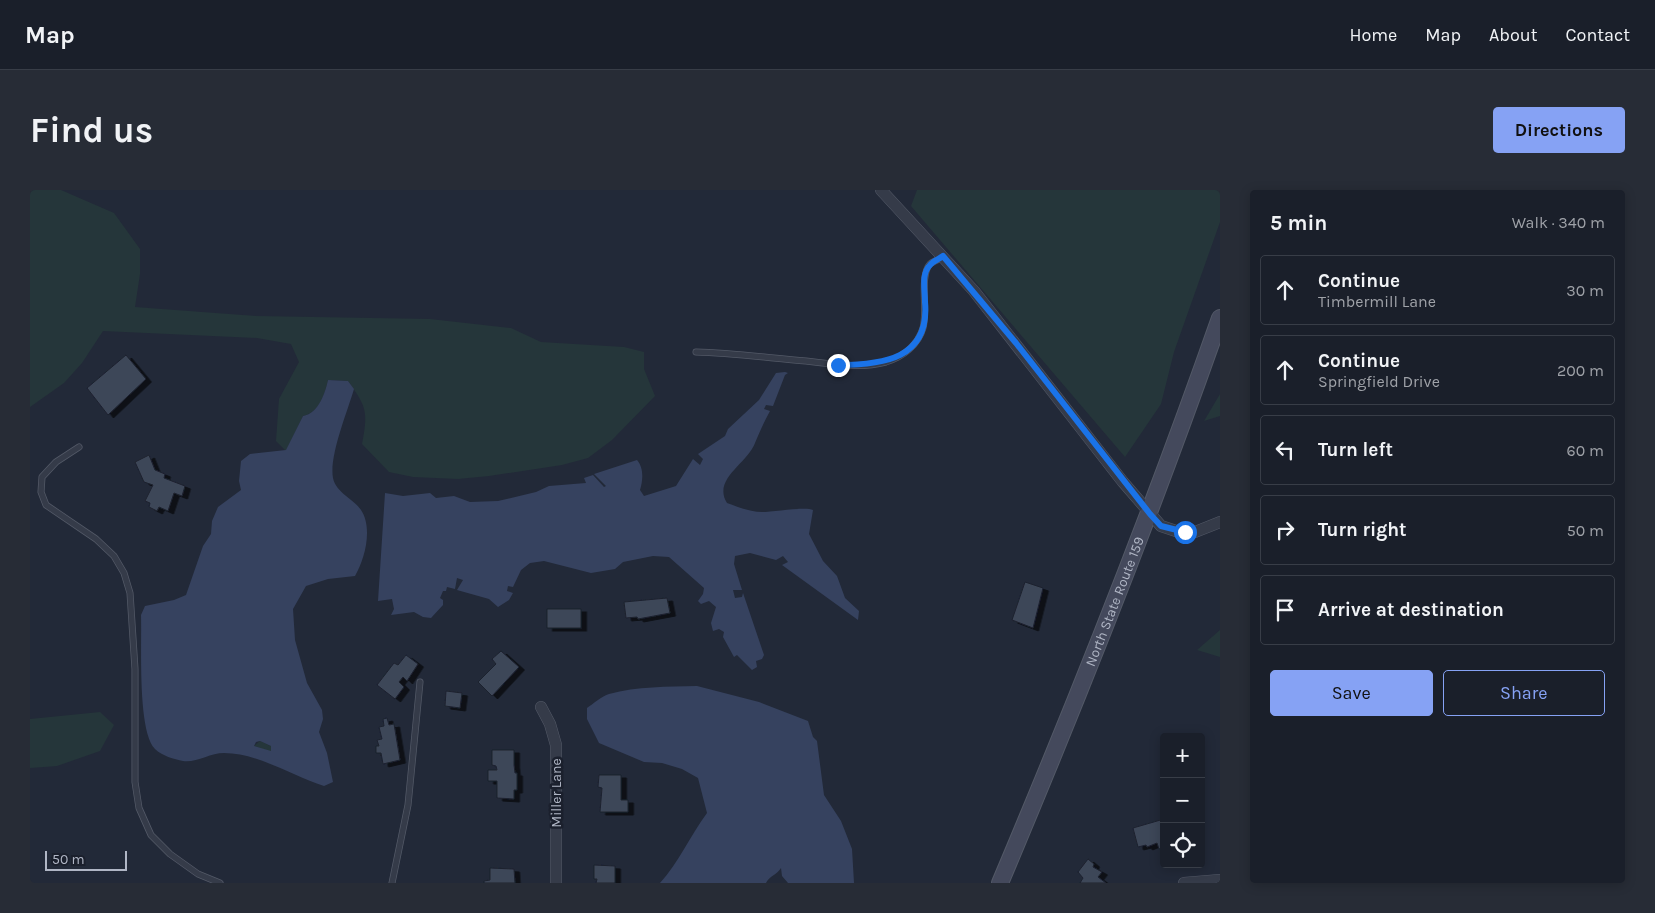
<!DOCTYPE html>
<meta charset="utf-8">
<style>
body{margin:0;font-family:Karla,sans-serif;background:#272c36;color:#f1f3f6}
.controls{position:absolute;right:15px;bottom:15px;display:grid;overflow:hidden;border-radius:5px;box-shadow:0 2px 12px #0003}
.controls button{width:45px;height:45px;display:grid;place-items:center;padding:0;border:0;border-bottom:1px solid #383d47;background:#1a1f2a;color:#f1f3f6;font:25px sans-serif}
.scale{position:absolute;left:15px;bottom:12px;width:82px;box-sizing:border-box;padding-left:5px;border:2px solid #b0b6c5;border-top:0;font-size:14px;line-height:18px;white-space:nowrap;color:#b0b6c5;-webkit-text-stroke:4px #1b202d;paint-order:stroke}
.stop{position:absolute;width:15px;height:15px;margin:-11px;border:4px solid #1a73e8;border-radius:50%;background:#fff}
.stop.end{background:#1a73e8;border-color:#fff;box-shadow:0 1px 5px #0008}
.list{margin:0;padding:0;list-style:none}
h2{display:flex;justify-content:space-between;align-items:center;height:65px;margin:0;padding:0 20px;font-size:21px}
h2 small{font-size:16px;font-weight:400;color:#9fa2a8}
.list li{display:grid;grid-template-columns:32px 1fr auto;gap:15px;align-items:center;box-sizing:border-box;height:70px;margin:0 10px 10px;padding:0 10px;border:1px solid #383d47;border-radius:5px}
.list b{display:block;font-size:19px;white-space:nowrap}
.list p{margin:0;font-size:16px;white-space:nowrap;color:#9fa2a8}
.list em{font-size:16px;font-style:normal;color:#9fa2a8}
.actions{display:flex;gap:10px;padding:15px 20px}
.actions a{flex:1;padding:11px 0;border:1px solid #86a2f4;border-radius:5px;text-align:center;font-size:18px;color:#86a2f4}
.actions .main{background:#86a2f4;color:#111}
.icon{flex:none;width:28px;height:28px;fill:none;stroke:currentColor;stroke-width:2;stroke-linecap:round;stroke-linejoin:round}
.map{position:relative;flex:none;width:1190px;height:693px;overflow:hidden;border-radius:5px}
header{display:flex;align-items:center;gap:30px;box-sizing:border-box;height:70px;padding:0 25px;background:#1a1f2a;border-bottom:1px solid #383d47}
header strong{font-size:24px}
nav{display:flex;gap:28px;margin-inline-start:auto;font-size:18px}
.intro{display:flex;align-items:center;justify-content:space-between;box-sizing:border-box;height:120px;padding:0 30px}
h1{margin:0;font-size:35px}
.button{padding:12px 22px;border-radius:5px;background:#86a2f4;color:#111;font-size:18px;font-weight:700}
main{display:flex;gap:30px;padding:0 30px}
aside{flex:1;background:#1a1f2a;border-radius:5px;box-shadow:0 2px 12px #0003}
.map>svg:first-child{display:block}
.green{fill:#25363a}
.water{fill:#36425f;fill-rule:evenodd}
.building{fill:#3e4658;stroke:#1d222f;filter:url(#shadow)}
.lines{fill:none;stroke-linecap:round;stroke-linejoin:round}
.service-casing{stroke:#535967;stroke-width:7}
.minor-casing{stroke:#535967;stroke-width:12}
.secondary-casing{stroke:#535967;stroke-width:18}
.service{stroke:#353b49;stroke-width:5.5}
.minor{stroke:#353b49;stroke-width:11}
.secondary{stroke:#44495c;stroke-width:16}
.route{stroke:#1a73e8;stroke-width:6}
.labels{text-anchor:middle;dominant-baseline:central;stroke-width:5;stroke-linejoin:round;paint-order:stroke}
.street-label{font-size:14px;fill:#b0b6c5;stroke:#1b202d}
</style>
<header>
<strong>Map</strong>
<nav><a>Home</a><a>Map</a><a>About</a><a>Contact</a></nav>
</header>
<div class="intro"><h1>Find us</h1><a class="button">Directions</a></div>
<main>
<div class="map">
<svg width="1190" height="693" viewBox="0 0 1190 693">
<defs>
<filter id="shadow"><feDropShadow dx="5.5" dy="3" stdDeviation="0" flood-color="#0009"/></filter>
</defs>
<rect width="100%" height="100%" fill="#222938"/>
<!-- green -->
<g class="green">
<path d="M0,0H31L84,23L110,59V84L105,117L226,126L400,129L481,138L511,152L594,157L614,162V179L625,206L582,250L558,268L532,275L459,286L428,289L383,287L359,282L332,254C338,222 337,217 318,191L298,190C295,204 289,223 273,226L256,261L246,251L249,209L269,172L261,154L227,148L73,141L52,173L34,193L0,217Z"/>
<path d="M887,0H1190V32L1144,162L1131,214L1095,267L881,16Z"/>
<path d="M1190,204V226L1174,231Z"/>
<path d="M1190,440V467L1167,460Z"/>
<path d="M70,522L84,535L70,561L27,576L0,578V529Z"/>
<path d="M230,551L241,556V562L224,556Z"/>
</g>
<!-- water -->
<g class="water">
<path d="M755,182L758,183L755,185L743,216L736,215L734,219L740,221C734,232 729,243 725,253C718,273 682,289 697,313C708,317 720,322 732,322C743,322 776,316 783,320L779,344L793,371L807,386L815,408L829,421L828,430L752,375L758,372L753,366L746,370L720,363L705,366L704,374L712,400H703L705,408L712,407L713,403L734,465L732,469L726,471L727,477L722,480L707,465L704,467L693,447L694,442L689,439L683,441L681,433L686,417L679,411L671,414L668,411L673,404L674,398L639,367L623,366L593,372L585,379L561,383L514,371L500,373L491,380L483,397L478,396L477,401L483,403L479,410L468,417L459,409L427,400L433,390L427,388L425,399L417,397L416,401H413L410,408L413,410V415L401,428L393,427L384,422L361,425L364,419L362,409L348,411L355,303L373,306L400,303L406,308L424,306L440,312L468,311L506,302L519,296L556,293L554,288L563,285L574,297L576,296L564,284L607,270C614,278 613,290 610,300L614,306L646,296L663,269L670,275L673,269L668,264L695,246L698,239L729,210L746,183Z"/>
<path d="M298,190L318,191L324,199C317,223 299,266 303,288C306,303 324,309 331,320C343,338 335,369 325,386L298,389L276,396L263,419L265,450L277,493L292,520L293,529L289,542L297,563L303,592L294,596C262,586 228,563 194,563C180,563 166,573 153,571C144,569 132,566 125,559C107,541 112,452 111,425L115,416L144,410L156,405L173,356L181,344L182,331L188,317L211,300L209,291L211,271L220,264L256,260L273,226C289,223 295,203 298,190ZM230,551L241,556V561L224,556L226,552Z"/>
<path d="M667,496L729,512L778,531L783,547L787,551L794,605L811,631L822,659L824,693H758L752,686L751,678C747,685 739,686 736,693H630C649,672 660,646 677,623L668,588L652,579L632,573L614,572L569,553L557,529V518C563,514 572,506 579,504C607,496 638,497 667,496Z"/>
</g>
<!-- building -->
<g class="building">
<path d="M96,165L116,189L78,225L57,198Z"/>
<path d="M119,265L125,280L135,284L134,288L155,296L152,306L144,303L138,321L129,317L127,321L119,317L120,313L115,311L123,295L114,292L105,272Z"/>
<path d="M995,392L1013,398L1003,438L982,430Z"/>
<path d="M637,408L640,423L608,429L607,427L596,428L594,412Z"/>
<rect x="517" y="419" width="34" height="19"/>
<path d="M471,461L489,477L462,506L448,492L466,474L462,469Z"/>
<path d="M376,465L388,474L377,491L373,487L369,492L374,497L365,509L347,495L364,473L368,475Z"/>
<path d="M416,501L432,503L430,518L415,516Z"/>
<path d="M357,528L359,535L364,534L370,570L353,574L351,563H346V556H349L347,550L352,549L349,537L354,536L353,529Z"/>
<path d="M462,560H484V575L485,583H487V600H484V609L467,608V591H458V580H467L466,576L462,575Z"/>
<path d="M569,585H591V610H598V622H570L572,598L568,597Z"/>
<path d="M1134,629V658L1129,659L1127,653L1117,657L1116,655L1108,657L1103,638Z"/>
<path d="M1058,669L1064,674L1063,677L1072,682L1068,687L1076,693H1050L1053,688L1048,682Z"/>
<path d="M564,675L585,676V693H566L567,689H564Z"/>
<path d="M460,678L484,679L485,693H454V691L460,690Z"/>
</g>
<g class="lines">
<defs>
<g id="service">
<path d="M666,162C703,163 740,168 776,171C802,174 830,179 856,172C873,167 888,155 893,138C898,121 889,86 900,74C904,71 909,69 913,67"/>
<path d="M49,257L26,272L12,287L11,302L16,315L66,349L84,366L94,383L100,403L105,479V592L109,618L121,645L140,664L168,684L190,693"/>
<path d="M362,693L378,615L390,492"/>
</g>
<g id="minor">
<path d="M851,0L944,101L1093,292L1131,336L1146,341L1165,342L1190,332"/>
<path d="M511,517L520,534L526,555V693"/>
<path d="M1154,693L1190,690"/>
</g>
<g id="secondary">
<path id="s1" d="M970,693C1049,506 1123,319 1190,128"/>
</g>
</defs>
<!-- service casing -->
<use href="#service" class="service-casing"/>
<!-- minor casing -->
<use href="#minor" class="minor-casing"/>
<!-- secondary casing -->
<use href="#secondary" class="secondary-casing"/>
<!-- service -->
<use href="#service" class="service"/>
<!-- minor -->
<use href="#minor" class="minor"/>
<!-- secondary -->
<use href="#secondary" class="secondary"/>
</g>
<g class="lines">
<!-- route -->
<path class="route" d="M808,175C853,175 900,169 895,112C895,100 891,84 900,75C903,71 909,69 913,66L986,153L1120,324L1131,336L1155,342"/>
</g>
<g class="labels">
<!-- street labels -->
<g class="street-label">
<text stroke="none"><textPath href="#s1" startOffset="304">North State Route 159</textPath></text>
<text transform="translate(526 603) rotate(-90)">Miller Lane</text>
</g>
</g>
</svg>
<div class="controls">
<button>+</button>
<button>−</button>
<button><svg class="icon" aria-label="locate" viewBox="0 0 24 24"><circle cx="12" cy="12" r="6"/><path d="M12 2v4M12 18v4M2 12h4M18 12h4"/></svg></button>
</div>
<div class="scale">50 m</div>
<div class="stop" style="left:1155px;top:342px"></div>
<div class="stop end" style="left:808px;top:175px"></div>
</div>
<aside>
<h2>5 min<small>Walk · 340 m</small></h2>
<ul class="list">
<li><svg class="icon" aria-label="ahead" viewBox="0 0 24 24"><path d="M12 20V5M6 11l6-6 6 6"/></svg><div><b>Continue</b><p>Timbermill Lane</p></div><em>30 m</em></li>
<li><svg class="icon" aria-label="ahead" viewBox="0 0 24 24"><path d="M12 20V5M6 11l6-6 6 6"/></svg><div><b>Continue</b><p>Springfield Drive</p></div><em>200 m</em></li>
<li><svg class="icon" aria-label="left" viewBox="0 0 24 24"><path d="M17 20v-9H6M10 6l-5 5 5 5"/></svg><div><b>Turn left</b></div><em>60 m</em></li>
<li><svg class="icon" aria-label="right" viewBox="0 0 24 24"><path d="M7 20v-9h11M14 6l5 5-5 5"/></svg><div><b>Turn right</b></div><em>50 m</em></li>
<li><svg class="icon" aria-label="arrive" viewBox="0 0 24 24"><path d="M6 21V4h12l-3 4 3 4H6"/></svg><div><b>Arrive at destination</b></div></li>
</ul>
<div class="actions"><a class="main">Save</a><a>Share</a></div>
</aside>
</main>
